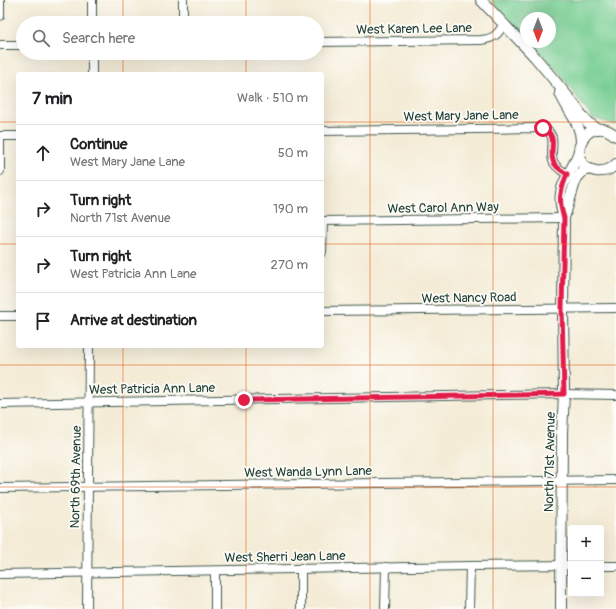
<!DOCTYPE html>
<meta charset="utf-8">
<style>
body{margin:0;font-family:Pangolin,sans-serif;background:#f6f6f6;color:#202124}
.controls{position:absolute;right:12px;bottom:12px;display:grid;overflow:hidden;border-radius:4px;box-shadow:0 4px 16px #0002}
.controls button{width:36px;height:36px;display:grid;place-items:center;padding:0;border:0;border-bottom:1px solid #e0e0e0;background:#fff;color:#202124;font:20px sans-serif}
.compass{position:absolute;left:520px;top:12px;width:36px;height:36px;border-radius:50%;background:#fff;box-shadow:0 4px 16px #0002;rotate:180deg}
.stop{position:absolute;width:12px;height:12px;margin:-9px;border:3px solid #e11d48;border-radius:50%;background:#fff}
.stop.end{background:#e11d48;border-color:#fff;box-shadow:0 1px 4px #0008}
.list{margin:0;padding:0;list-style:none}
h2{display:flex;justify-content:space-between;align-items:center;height:52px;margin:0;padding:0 16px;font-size:17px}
h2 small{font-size:13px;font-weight:400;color:#757577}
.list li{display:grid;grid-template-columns:26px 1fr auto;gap:12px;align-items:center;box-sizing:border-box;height:56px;padding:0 16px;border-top:1px solid #e0e0e0}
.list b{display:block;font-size:15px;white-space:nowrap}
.list p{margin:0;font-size:13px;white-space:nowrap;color:#757577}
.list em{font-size:13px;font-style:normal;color:#757577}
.icon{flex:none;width:22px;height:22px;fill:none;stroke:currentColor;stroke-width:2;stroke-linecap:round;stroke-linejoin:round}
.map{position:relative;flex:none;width:616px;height:609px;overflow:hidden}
.search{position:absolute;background:#fff;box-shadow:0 4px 16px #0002;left:16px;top:16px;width:308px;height:44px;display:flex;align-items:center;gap:10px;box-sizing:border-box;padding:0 14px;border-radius:22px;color:#757577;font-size:15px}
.panel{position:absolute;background:#fff;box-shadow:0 4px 16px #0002;left:16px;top:72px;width:308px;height:276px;border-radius:4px}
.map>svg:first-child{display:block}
.green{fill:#77ce93;stroke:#4b8664}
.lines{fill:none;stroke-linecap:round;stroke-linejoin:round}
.minor-casing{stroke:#3f574c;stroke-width:10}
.tertiary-casing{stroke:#3f574c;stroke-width:12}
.minor{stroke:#fff;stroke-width:8}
.tertiary{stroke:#fff;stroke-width:10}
.route{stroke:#e11d48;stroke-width:5}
.grid{fill:none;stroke:#e8590c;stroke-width:1;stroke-opacity:0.55}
.labels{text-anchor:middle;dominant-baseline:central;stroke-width:3.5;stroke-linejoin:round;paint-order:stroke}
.street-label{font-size:13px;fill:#1f3d34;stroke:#fdfcf7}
</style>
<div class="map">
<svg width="616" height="609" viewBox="0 0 616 609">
<rect width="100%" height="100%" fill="#fdfcf7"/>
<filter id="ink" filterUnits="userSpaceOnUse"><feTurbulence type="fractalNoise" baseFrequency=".025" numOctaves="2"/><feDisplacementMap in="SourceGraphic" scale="8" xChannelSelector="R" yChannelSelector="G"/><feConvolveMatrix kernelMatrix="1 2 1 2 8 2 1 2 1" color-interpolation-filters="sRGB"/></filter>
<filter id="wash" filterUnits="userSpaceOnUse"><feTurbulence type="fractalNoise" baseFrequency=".012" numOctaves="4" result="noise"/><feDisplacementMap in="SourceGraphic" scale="16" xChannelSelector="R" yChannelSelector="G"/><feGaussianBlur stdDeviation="0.9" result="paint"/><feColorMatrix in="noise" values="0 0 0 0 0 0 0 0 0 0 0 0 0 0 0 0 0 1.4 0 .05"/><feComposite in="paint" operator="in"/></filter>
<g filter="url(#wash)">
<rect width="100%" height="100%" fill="#f4ecd7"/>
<!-- green -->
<path class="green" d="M491,0H616V125L592,118L558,71L531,42H550V18H526V37Z"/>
</g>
<g filter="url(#ink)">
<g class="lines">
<defs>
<g id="minor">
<path d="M183,0V23"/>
<path d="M0,16V0"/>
<path d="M92,23V0"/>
<path d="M317,42L481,40C495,38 497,35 504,24"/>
<path d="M0,45H23"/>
<path d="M92,74V53"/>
<path d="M322,131L543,128C559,136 549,148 553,161C555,167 562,171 567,174"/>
<path d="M0,136H18"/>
<path d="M0,171V136"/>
<path d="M322,221L564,218"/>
<path d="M322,252L323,221"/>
<path d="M322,311L616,308"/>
<path d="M0,316H18"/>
<path d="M0,404L564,394L616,395"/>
<path d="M0,488L616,480"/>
<path d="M601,566H616"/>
<path d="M0,574L470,566L571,565"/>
<path d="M87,609L89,346"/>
<path d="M215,609V571"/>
<path d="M301,609V568"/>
<path d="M385,609L386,567"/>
<path d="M469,609L470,566"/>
</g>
<g id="tertiary">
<path d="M481,0L535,57L569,98L587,122L598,129"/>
<path d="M560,93C567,110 581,123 581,141"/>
<path d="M616,136C586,109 561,165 596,171C604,172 611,170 616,164"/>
<path d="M564,218C553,185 570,179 579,151"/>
<path d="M561,609L562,433L564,394L563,309L564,218L576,179L583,171L590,169"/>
</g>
</defs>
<!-- minor casing -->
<use href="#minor" class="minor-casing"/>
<!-- tertiary casing -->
<use href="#tertiary" class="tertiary-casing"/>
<!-- minor -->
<use href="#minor" class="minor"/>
<!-- tertiary -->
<use href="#tertiary" class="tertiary"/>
</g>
</g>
<g class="lines" filter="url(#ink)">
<!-- route -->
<path class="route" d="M244,400L564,394L562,309L564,218C558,200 560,192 567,174C562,171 555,167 553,161C549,149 559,136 543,128"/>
</g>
<!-- grid -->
<path class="grid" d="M123,0V23M246,0V23M370,0V609M493,0V609M123,53V74M246,53V74M0,122H18M322,122H616M0,244H18M322,244H616M123,346V609M246,346V609M0,365H616M0,487H616"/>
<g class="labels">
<!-- street labels -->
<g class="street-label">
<text transform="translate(414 29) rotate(-1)">West Karen Lee Lane</text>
<text transform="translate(461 116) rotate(-1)">West Mary Jane Lane</text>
<text transform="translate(443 208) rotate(-1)">West Carol Ann Way</text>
<text transform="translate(469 298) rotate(-1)">West Nancy Road</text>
<text transform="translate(152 389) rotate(-1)">West Patricia Ann Lane</text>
<text transform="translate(550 462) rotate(-89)">North 71st Avenue</text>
<text transform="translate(308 472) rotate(-1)">West Wanda Lynn Lane</text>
<text transform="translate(76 477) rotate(-89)">North 69th Avenue</text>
<text transform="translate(285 557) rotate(-1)">West Sherri Jean Lane</text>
</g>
</g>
</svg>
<div class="controls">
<button>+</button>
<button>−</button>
</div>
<svg class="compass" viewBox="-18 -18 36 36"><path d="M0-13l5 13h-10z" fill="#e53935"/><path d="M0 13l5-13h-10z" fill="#757577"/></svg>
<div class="stop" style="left:543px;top:128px"></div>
<div class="stop end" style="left:244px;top:400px"></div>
<div class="search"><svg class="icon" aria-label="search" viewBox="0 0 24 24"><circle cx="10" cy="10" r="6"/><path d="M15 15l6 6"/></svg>Search here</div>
<section class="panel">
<h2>7 min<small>Walk · 510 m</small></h2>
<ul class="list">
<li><svg class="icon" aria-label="ahead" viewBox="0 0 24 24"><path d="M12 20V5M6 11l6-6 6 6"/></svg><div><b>Continue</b><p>West Mary Jane Lane</p></div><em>50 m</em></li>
<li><svg class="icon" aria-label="right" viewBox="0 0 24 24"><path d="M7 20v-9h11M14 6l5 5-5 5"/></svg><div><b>Turn right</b><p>North 71st Avenue</p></div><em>190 m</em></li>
<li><svg class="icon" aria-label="right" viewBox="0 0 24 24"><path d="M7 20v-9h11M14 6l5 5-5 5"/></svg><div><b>Turn right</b><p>West Patricia Ann Lane</p></div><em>270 m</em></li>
<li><svg class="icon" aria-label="arrive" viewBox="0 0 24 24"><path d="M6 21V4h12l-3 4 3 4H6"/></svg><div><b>Arrive at destination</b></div></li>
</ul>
</section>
</div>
